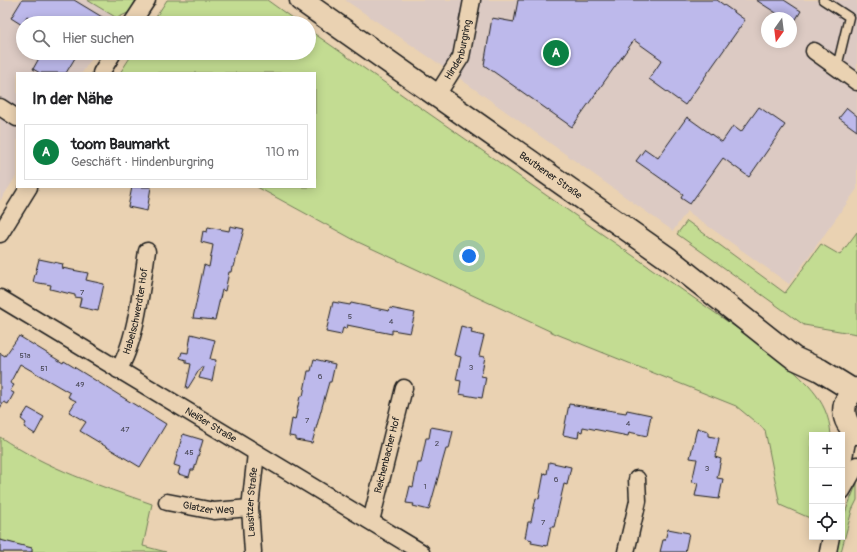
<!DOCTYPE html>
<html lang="de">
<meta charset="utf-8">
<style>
body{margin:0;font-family:Pangolin,sans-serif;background:#f2f2f2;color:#202124}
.controls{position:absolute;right:12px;bottom:12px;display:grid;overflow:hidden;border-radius:0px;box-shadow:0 2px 10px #0003}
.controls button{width:36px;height:36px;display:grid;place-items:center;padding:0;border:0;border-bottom:1px solid #e0e0e0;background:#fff;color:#202124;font:20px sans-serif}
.compass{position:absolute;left:761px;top:12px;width:36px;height:36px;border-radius:50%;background:#fff;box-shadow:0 2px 10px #0003;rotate:194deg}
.you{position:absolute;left:469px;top:256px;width:14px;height:14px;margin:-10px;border:3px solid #fff;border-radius:50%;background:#1a73e8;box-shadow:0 0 0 6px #1a73e833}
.badge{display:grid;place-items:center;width:26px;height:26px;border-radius:50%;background:#0b8043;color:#fff;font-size:13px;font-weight:700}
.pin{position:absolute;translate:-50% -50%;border:2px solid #fff;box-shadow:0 1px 4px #0006}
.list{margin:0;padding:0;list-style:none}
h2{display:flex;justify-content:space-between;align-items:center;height:52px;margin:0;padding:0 16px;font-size:17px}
h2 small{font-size:13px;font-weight:400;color:#757577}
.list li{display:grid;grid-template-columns:26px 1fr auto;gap:12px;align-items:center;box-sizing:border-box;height:56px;margin:0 8px 8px;padding:0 8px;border:1px solid #e0e0e0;border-radius:0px}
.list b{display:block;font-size:15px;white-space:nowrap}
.list p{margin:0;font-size:13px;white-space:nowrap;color:#757577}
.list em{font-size:13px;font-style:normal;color:#757577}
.icon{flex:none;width:22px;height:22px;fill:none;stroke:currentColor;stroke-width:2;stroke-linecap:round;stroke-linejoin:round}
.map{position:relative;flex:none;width:857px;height:552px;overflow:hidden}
.search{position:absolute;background:#fff;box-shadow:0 2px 10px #0003;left:16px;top:16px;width:300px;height:44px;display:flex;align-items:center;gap:10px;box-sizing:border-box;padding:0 14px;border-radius:22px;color:#757577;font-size:15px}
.panel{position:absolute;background:#fff;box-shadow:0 2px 10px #0003;left:16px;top:72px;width:300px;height:116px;border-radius:0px}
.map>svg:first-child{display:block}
.built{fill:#dccac3;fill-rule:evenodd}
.green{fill:#c3dc92;stroke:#707c57}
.building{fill:#bdb9eb;stroke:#1c1c1c}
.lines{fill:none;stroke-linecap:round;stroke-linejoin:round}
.lane-casing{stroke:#1c1c1c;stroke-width:11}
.street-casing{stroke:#1c1c1c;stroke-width:19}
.secondary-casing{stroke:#1c1c1c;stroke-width:25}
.lane{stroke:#ead2b2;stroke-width:8}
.street{stroke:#ead2b2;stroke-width:16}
.secondary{stroke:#ead2b2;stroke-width:22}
.labels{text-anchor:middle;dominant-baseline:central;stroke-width:3;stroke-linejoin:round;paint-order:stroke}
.number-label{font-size:8px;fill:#444350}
.street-label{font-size:10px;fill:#1c1c1c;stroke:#ead2b2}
</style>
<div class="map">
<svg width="857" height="552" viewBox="0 0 857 552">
<rect width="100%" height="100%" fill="#ead2b2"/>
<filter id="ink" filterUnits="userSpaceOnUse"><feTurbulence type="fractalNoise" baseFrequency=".025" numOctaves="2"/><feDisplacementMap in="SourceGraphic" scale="8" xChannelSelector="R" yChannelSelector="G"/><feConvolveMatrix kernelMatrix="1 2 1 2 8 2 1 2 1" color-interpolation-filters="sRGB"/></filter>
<g filter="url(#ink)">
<!-- built -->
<g class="built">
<path d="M0,0H87L117,18L114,23H23V53H95L82,73H17V175L0,201Z"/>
<path d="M345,0H857V189L789,284L687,211L673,231L438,63ZM767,18H791V42H767Z"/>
</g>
<!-- green -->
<g class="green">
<path d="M87,0H136L130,12L117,18Z"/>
<path d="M167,0H267L299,23H152Z"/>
<path d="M309,30L777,356C803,380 828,397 831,435H812V519L780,505L765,430L736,406L554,333L358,242L257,187H315V73H120L133,53H309Z"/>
<path d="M687,221L785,293L821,244L840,255L857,232V334L804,325L677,234Z"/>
<path d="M0,437C46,468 100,486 152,504L143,546L166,552H0Z"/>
<path d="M857,483V500L852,510L841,552H835L838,537H842V520Z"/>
</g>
<!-- building -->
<g class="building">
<path d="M22,0H74L112,23H39L27,16L22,25L11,18Z"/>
<path d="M518,0H717L745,20L685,105L649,79L662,60L634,40L572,127L484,65L492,18L514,22Z"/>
<path d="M756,0H784L801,11L793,24L791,23V18H784Z"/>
<path d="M42,53H78L66,73H40L33,69Z"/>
<path d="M759,107L785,125L749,177L723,158L690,204L681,198L683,194L636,161L645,149L658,158L687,117L722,142L733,126L741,132Z"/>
<path d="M847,108L857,116V131L839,118Z"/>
<path d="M132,187H151L147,211L128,207Z"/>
<path d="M230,226L244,229L234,267H232L231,272H229L225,291L222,290L215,320L193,318L204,265L209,267L213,245L201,242L203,231L207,232L208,227L229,231Z"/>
<path d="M39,259L63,264L62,268L88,273L86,280L104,284L98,311L79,307L81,298L75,297V295L50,289L51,285L33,282Z"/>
<path d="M333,302L350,305L351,303L389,311L390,308L415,313L410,333L392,330V334L347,325L346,329L343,328L341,335L326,332Z"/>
<path d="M461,326L472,329L471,333L484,336L479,356L485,357L481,376L486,377L482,398L459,394L461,381L456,380L461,357L454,355Z"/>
<path d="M191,334L215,340L210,359L216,360L212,381L199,378L203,367H201L188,388H186L191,364L186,363V360L180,358L182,352L188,353Z"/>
<path d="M19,336L63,363L64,361L166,424L140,467L80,431L86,422L69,412L76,401L68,397L70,393L20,364L10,383L14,385L10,391L14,393L8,404L4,402L0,408V353L5,356Z"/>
<path d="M314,359L335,364L331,382H329L312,443L296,440V437L289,436L292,419L295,420L300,396H303L308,371H311Z"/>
<path d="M569,404L626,413L627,410L651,415L647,436L629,432L628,436L583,427L582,432L579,431L578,438L563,435Z"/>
<path d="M28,408L44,417L35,434L24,427L26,423L21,419Z"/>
<path d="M431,427L453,431L449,449H446L429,510L413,506L414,504L406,503L410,486L413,487L418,463H421L426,438H429Z"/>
<path d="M697,428L708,431V436L719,438L715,457L721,459L717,478L723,479L719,499L695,496L698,483L692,482L697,459L690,458Z"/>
<path d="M183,434L203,440L194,470H191L189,477L178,474L180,467L174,465Z"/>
<path d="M549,462L571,467L567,485L564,484L554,527H551L547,546L531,543L532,540L525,538L528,522H531L536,498L539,499L544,473L547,474Z"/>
<path d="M668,529L689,533L685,552H660L663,540H665Z"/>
<path d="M0,540L32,548V552H0Z"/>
</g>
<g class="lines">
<defs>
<path id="lane" d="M823,0L849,17L837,67"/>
<g id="street">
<path d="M132,23L147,0"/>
<path d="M814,51L857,82"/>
<path d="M101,73L113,53"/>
<path id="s1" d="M437,95L461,57L472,0"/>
<path d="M0,107L17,118"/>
<path d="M0,234L29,187"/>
<path id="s2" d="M0,298L421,552"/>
<path id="s3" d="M118,370C136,344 142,283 147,251"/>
<path d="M842,467L850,427"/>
<path d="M842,491L857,465"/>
<path id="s4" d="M167,502L214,511L250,508"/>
<path id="s5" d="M371,521L404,388"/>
<path id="s6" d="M253,552L250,508L256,453"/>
<path d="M626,552L638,501L637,479"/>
<path d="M828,552L831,537"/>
</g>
<g id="secondary">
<path id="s7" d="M301,0L669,259L794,358L820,370L854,391"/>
<path d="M857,389C839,400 841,422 857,433"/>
</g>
</defs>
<!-- lane casing -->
<use href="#lane" class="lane-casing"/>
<!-- street casing -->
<use href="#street" class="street-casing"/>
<!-- secondary casing -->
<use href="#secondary" class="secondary-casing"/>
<!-- lane -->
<use href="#lane" class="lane"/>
<!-- street -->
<use href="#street" class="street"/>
<!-- secondary -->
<use href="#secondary" class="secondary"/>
</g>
</g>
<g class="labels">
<!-- number labels -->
<g class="number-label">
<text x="82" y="292">7</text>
<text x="350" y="316">5</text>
<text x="391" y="321">4</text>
<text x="25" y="355">51a</text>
<text x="471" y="367">3</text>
<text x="44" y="368">51</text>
<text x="320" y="376">6</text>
<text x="80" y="384">49</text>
<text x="307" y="420">7</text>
<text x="628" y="423">4</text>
<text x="125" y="429">47</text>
<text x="437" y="443">2</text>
<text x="189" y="452">45</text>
<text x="707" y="468">3</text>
<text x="556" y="479">6</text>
<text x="425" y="486">1</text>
<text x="543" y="522">7</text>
</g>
<!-- street labels -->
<g class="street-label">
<text stroke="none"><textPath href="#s1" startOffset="51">Hindenburgring</textPath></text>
<text stroke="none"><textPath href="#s7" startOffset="305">Beuthener Straße</textPath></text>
<text stroke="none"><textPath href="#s3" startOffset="62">Habelschwerdter Hof</textPath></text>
<text stroke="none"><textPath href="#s2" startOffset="246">Neißer Straße</textPath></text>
<text stroke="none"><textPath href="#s5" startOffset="68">Reichenbacher Hof</textPath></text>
<text stroke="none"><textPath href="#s6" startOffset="50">Lausitzer Straße</textPath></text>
<text stroke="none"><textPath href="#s4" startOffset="42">Glatzer Weg</textPath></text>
</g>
</g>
</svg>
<div class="controls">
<button>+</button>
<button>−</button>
<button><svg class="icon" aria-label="locate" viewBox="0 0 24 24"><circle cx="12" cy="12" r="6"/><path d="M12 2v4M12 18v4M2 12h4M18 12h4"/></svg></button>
</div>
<svg class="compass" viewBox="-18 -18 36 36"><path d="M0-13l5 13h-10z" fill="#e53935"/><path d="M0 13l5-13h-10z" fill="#757577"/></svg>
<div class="you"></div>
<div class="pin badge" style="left:556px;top:53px">A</div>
<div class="search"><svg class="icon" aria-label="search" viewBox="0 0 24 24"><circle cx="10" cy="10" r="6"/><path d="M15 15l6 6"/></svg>Hier suchen</div>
<section class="panel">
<h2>In der Nähe<small></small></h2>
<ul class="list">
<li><span class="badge">A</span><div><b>toom Baumarkt</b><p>Geschäft · Hindenburgring</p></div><em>110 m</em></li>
</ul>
</section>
</div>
